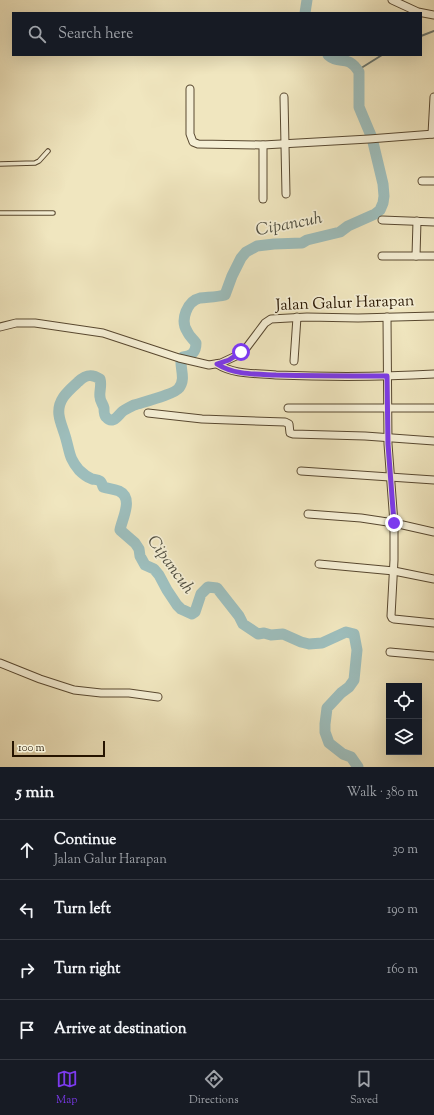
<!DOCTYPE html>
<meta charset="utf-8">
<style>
body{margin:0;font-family:"Sorts Mill Goudy",serif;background:#242831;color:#f1f3f6}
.controls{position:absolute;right:12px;bottom:12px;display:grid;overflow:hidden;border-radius:0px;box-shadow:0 4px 16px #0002}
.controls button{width:36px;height:36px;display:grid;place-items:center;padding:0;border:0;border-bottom:1px solid #363941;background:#171b24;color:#f1f3f6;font:20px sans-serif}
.scale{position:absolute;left:12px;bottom:10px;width:93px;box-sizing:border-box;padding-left:4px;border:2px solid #261400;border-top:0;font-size:11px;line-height:14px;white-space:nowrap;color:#261400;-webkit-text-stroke:3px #f5efd5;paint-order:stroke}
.stop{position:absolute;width:12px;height:12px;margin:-9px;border:3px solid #7c3aed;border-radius:50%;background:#fff}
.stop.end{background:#7c3aed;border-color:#fff;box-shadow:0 1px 4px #0008}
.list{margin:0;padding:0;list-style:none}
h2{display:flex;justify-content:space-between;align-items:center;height:52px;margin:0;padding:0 16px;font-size:17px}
h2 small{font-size:13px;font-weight:400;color:#9ea1a6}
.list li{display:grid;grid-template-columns:26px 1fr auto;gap:12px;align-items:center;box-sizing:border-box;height:60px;padding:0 16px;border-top:1px solid #363941}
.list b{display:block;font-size:15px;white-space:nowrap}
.list p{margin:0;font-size:13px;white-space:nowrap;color:#9ea1a6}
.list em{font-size:13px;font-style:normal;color:#9ea1a6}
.icon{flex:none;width:22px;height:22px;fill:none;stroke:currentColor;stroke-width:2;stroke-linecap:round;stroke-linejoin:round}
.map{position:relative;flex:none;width:434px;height:767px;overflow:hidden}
.search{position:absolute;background:#171b24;box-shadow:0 4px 16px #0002;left:12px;right:12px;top:12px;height:44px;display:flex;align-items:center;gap:10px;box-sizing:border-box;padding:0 14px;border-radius:0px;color:#9ea1a6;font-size:15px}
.sheet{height:292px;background:#171b24}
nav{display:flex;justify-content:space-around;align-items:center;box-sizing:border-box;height:56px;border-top:1px solid #363941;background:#171b24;font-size:11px;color:#9ea1a6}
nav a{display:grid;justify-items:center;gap:2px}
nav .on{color:#7c3aed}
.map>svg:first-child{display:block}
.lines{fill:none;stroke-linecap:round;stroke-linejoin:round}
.stream{stroke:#6d7970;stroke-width:2}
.river{stroke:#9dbdbb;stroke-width:11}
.lane-casing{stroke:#584830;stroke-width:5.5}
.street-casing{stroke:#584830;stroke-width:9}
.lane{stroke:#f5efd5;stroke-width:3.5}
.street{stroke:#f5efd5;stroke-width:7}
.route{stroke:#7c3aed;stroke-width:5}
.labels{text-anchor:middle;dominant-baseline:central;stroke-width:3.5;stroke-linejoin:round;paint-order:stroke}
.street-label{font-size:16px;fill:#261400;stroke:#f5efd5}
.water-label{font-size:17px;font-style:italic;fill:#504f41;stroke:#f5efd5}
</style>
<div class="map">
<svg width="434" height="767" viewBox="0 0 434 767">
<rect width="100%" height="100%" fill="#f0e6bf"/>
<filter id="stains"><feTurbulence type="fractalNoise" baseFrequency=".005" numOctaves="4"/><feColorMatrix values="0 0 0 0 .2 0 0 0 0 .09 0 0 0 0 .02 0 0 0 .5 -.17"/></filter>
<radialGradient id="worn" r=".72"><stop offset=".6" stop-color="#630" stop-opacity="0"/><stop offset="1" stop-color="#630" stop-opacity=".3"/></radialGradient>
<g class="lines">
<!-- stream -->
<g class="stream">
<path d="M421,36L434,31"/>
<path d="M358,70L382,55"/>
</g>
<!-- river -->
<g class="river">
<path d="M305,13L307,0"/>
<path d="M328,55C340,66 347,53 359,72V107L372,138L383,184L384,196L383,203L380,210L375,214L348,226L340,232L307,240L302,243L274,244L257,246L246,252L241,258L232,276L225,295C217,297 209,297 200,298C187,301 180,320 187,331C189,336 193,339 196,343C196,353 191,356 183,357L181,359C180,369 186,379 179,388C175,394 143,402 134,405C130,407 126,409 123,411C118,415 113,425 106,417C104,415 104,411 104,408C103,404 100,401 100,397C99,391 102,386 100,379C91,373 85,375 78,382C68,391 57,400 59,415C60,423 64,431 66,439C70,453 69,458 79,470C82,473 87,477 92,479C98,480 101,479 103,487C109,489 114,489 119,491C134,498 122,519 120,530L135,543L139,549L140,556L145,565L154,569L159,575L167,590L177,605L181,609L192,614L195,612L201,594L208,587L217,588L239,616L243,624L258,634L264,633L271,635L283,634L301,642L309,644L322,643L346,632L354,634L357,650L354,680L349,687L341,693L327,708L325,724V732L329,743L343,754L351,757L358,767"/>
</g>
<defs>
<g id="lane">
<path d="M0,164L35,163L39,161L48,151"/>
<path d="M0,213H53"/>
</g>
<g id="street">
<path d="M392,0L418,12L434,15"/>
<path d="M190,89V134L193,142L198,144L263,145L369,139L434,134"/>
<path d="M284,97L286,194"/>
<path d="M432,134L434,97"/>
<path d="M263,145V199"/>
<path d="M422,181H434"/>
<path d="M382,220L434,222"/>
<path d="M382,256H434"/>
<path d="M416,256L417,221"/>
<path d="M387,317L388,444L394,523V560L391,616L392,618L394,619L434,623"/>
<path d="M0,327L16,323H35L103,333L179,358L209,365L221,363L236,356L247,347L265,323L271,319L307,317L358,318L434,316"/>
<path d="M294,361L297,317"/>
<path d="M217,364C234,375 256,373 276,375C328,377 381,377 434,374"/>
<path d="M288,408H434"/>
<path d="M148,413L202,419L285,422L289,424L290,433L293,434L365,436L434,441"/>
<path d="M301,471L434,480"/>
<path d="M308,514L361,518L394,523L434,532"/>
<path d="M319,564L394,571L434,579"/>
<path d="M390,652L434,656"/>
<path d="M0,663L40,679L74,690L101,693H129L158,697"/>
</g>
</defs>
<!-- lane casing -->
<use href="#lane" class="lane-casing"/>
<!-- street casing -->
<use href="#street" class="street-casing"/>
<!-- lane -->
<use href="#lane" class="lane"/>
<!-- street -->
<use href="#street" class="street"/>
</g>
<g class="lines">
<!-- route -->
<path class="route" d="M241,352L229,360L217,364C234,375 256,374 276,375C313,376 350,376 387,376L388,444L394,523"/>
</g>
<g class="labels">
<!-- street labels -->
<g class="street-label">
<text transform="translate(345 304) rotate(-2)">Jalan Galur Harapan</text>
</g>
<!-- water labels -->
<g class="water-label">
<text transform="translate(289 225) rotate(-11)">Cipancuh</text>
<text transform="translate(170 565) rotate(54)">Cipancuh</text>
</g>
</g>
<rect width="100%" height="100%" filter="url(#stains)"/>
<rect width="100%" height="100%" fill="url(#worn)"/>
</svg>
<div class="controls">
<button><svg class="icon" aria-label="locate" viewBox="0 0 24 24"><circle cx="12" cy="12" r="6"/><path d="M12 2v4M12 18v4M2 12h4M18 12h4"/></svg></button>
<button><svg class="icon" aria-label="layers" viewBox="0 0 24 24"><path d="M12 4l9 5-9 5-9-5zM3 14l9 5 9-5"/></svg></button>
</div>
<div class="scale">100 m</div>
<div class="stop" style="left:241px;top:352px"></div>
<div class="stop end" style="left:394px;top:523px"></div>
<div class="search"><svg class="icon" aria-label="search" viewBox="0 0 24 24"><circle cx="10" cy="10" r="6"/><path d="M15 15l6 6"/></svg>Search here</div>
</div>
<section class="sheet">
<h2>5 min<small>Walk · 380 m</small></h2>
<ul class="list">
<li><svg class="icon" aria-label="ahead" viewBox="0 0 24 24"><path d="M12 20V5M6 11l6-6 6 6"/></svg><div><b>Continue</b><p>Jalan Galur Harapan</p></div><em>30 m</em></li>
<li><svg class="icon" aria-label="left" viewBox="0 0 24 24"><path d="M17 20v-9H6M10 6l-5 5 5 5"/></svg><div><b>Turn left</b></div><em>190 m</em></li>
<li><svg class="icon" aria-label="right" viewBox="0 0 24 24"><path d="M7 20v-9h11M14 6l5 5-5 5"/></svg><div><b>Turn right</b></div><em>160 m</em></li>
<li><svg class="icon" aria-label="arrive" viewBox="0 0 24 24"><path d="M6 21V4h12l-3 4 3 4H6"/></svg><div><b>Arrive at destination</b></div></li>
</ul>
</section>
<nav>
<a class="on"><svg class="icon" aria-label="map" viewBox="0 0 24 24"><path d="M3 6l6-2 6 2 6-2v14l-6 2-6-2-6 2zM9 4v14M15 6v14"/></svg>Map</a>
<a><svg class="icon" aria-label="directions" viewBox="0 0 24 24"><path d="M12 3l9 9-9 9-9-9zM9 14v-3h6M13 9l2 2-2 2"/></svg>Directions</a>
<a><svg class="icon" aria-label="saved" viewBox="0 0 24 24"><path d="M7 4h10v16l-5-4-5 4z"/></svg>Saved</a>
</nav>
